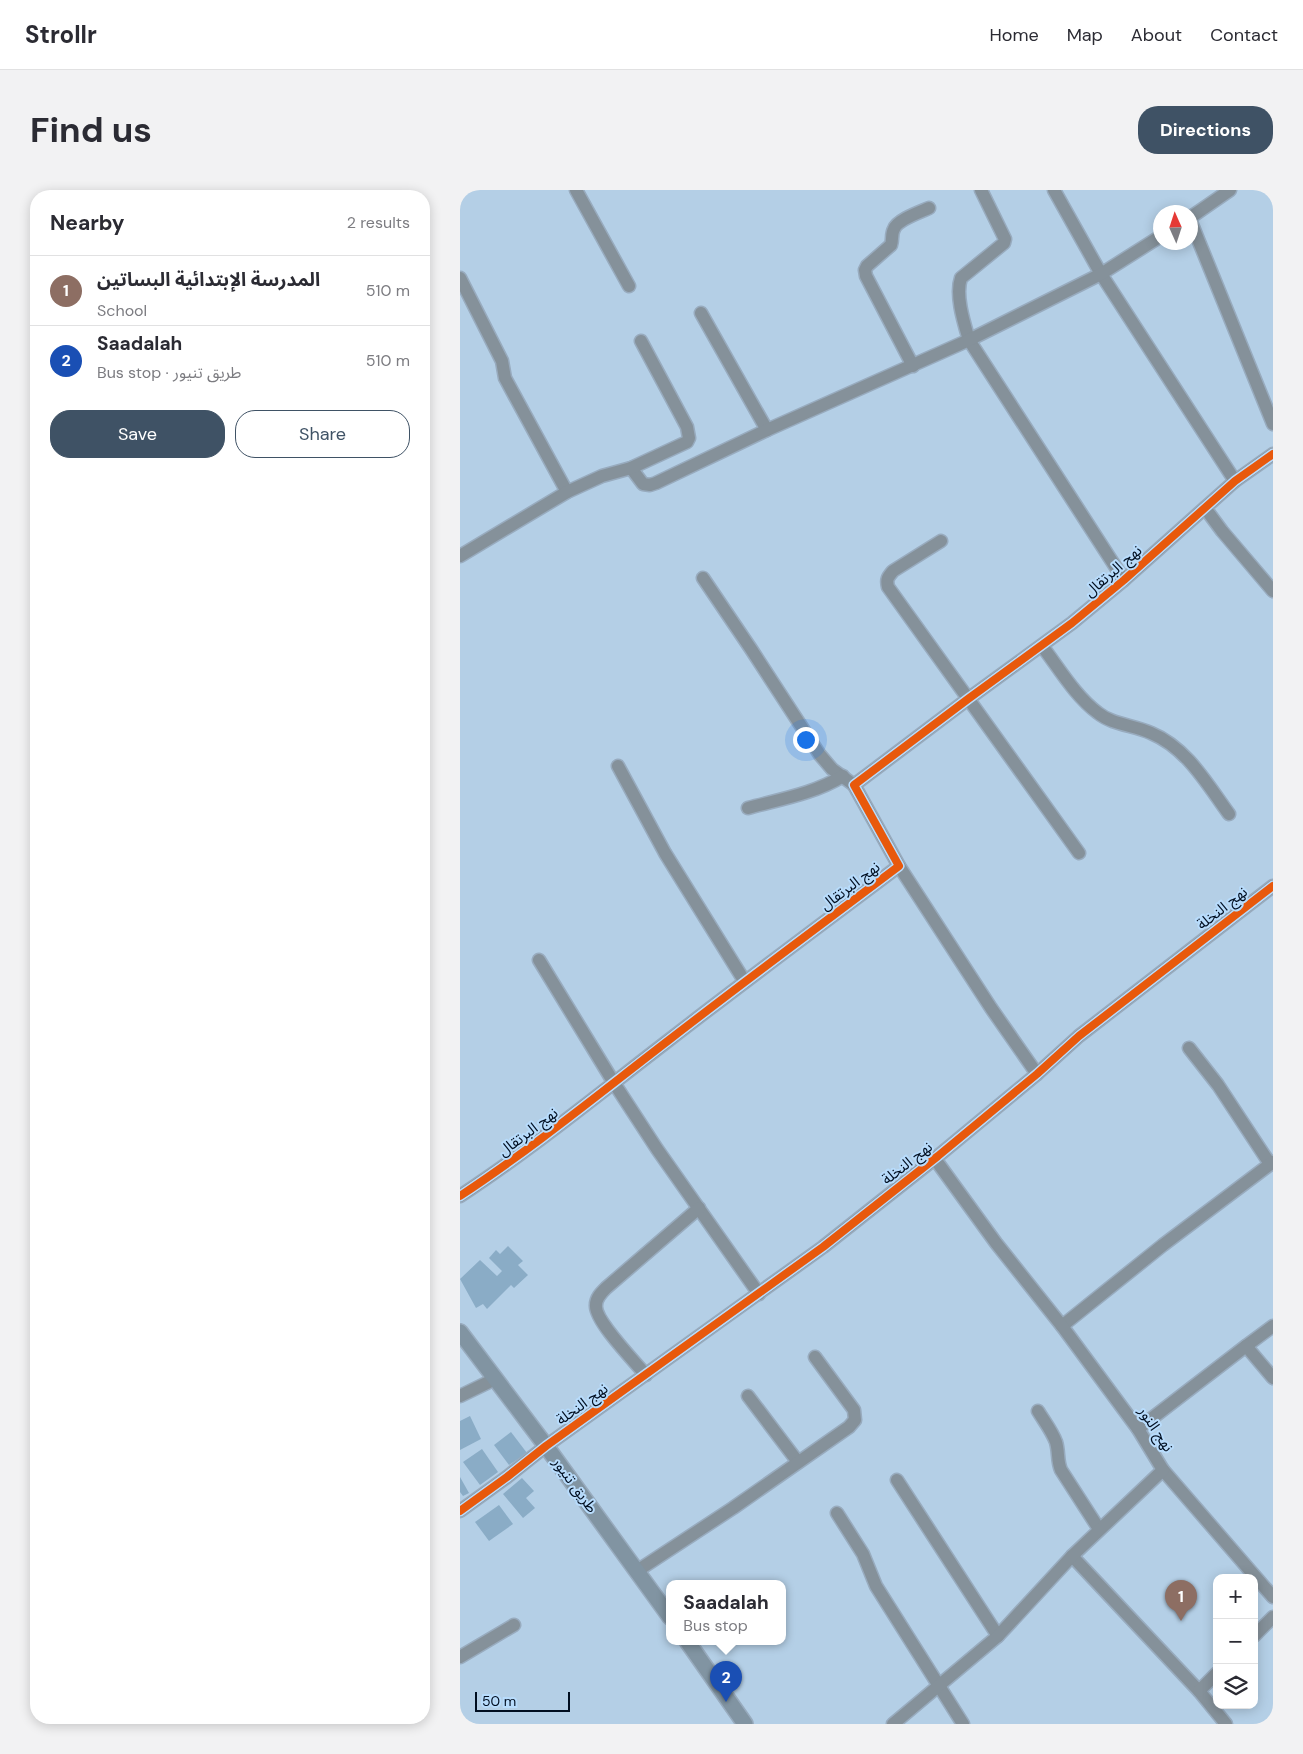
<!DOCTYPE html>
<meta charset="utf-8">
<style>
body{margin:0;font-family:"DM Sans","Noto Sans Arabic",sans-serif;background:#f2f2f3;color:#2b2b33}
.controls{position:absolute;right:15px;bottom:15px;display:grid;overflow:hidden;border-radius:10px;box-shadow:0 2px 12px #0003}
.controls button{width:45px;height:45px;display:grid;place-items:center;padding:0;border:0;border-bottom:1px solid #e1e1e2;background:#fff;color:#2b2b33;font:25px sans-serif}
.compass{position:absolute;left:693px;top:15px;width:45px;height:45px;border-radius:50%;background:#fff;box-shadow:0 2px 12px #0003;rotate:357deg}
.scale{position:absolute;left:15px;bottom:12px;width:95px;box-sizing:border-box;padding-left:5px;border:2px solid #000e20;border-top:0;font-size:14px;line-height:18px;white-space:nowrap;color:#000e20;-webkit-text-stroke:4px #b8dcfc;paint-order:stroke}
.you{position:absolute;left:345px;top:549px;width:18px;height:18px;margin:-12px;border:4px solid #fff;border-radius:50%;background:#1a73e8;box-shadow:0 0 0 8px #1a73e833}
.badge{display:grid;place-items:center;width:32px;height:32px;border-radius:50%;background:#3f5265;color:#fff;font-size:16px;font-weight:700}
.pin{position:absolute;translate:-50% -41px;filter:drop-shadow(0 1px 2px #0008)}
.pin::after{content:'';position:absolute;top:26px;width:18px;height:15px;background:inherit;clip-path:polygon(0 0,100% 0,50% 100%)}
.popup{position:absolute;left:206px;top:1390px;width:120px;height:65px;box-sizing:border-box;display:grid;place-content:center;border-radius:10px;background:#fff;filter:drop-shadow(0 1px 4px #0005);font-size:16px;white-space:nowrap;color:#7c7c81}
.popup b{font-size:19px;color:#2b2b33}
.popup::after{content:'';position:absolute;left:50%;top:100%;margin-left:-10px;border:10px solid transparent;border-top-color:#fff}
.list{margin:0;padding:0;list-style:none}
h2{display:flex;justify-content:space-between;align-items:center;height:65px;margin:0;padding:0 20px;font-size:21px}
h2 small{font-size:16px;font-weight:400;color:#7c7c81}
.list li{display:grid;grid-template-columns:32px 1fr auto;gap:15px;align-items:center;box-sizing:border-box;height:70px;padding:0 20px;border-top:1px solid #e1e1e2}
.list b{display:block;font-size:19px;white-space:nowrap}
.list p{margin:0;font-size:16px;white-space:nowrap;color:#7c7c81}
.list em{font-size:16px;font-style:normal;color:#7c7c81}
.actions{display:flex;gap:10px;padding:15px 20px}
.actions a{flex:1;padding:11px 0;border:1px solid #3f5265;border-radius:20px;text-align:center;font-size:18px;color:#3f5265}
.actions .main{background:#3f5265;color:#fff}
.icon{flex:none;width:28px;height:28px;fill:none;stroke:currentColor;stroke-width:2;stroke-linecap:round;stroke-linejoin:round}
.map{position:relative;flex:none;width:813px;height:1534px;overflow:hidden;border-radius:20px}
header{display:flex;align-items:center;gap:30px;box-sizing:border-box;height:70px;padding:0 25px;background:#fff;border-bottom:1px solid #e1e1e2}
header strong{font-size:24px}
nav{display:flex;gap:28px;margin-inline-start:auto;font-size:18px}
.intro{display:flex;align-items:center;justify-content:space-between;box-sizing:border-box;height:120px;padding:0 30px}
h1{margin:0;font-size:35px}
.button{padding:12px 22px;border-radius:20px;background:#3f5265;color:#fff;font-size:18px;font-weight:700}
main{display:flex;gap:30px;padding:0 30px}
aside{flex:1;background:#fff;border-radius:20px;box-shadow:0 2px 12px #0003}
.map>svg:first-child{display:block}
.building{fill:#8aacc6}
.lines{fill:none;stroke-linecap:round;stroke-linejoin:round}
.minor-casing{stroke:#98abbe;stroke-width:15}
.major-casing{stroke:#98abbe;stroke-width:18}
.minor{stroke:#85919a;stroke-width:12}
.major{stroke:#8194a2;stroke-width:15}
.cycleway-casing{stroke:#b8dcfc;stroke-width:11}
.cycleway{stroke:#e8590c;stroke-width:8}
.labels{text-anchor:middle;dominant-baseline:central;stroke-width:4;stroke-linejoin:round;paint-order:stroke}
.street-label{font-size:15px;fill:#000e20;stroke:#b8dcfc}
</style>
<header>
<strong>Strollr</strong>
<nav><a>Home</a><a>Map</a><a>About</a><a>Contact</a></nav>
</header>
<div class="intro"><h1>Find us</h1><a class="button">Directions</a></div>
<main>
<aside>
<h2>Nearby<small>2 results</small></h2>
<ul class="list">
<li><span class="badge" style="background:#8d6e63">1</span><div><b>المدرسة الإبتدائية البساتين</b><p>School</p></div><em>510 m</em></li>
<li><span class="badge" style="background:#1a4fb4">2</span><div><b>Saadalah</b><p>Bus stop · طريق تنيور</p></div><em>510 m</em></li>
</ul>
<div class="actions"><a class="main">Save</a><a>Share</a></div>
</aside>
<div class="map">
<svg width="813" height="1534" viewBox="0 0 813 1534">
<rect width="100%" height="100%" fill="#b4cfe6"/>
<!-- building -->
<g class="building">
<path d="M48,1056L63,1071L58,1075L68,1085L54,1098L51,1095L27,1119L23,1114L16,1118L0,1089L20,1070L37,1086L42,1081L29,1068L36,1060L40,1064Z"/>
<path d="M10,1226L21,1249L0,1260V1231Z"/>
<path d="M51,1242L67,1263L49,1275L34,1255Z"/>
<path d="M22,1259L38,1282L20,1295L3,1272Z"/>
<path d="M0,1287L9,1303L3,1306L0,1302Z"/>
<path d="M62,1288L74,1301L66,1308L75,1318L63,1328L43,1304Z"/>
<path d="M39,1315L53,1334L29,1351L15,1332Z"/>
</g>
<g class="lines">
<defs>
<g id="minor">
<path d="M116,0L169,96"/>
<path d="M521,0L545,49L544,53L501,88C495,105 504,133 509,150L664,390"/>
<path d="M594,0L641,84L775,291"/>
<path d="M731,27L770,0"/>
<path d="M731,32L813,234"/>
<path d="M0,88L42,171L45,188L107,302"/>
<path d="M241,123L307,240"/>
<path d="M453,176L406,86L405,80L407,76L431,55C433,49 431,44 434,39C437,30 460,22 469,18"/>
<path d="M171,278L183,294L190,295L196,293L307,240L509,150L641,84L701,46"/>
<path d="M745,318L762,341L813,401"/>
<path d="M481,351L433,381C428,387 426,389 428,397L619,663"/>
<path d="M0,366L107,302L142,286L171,278L227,252L229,248L227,237L181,151"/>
<path d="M243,388L291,459L360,565L372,579L394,595"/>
<path d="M582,456C599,478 615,506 638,523C653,535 674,535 691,543C727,558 747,594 769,624"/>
<path d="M158,576L205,663L285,792"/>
<path d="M288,618C321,609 353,604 383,586"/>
<path d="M439,676L531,818L577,884"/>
<path d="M79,770L154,893L197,959L299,1104"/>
<path d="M729,858L758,895L810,974"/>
<path d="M0,1006C73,958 140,903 209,850C285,791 362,734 439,676L394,595L508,509L612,433L664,390L775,291L813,264"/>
<path d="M602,1136L703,1055L813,972"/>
<path d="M786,1156L813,1136"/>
<path d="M186,1185C175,1172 134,1130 136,1115C136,1108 141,1103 146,1098L239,1018"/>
<path d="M0,1206L35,1189"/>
<path d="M288,1206L338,1272"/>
<path d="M578,1221C584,1231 592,1241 596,1252C599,1262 597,1271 601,1280L639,1339"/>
<path d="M678,1239L786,1156L813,1188"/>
<path d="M703,1280L813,1407"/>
<path d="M437,1290L538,1446"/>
<path d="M0,1321L47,1287L86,1256L363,1057L478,966L577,884L619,846L813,696"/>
<path d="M377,1323L403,1364L416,1396L503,1534"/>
<path d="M612,1366L739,1501L766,1534"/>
<path d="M177,1381L273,1318L389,1237L395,1230L394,1220L355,1167"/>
<path d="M794,1446L813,1427"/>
<path d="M0,1467L54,1435"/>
<path d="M739,1501L757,1483"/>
<path d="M433,1534L538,1446L612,1366L703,1280L678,1239L602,1136L536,1053L475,969"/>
</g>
<g id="major">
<path d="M0,1142L86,1256L210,1427"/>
<path d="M227,1451L285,1534"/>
</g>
</defs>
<!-- minor casing -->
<use href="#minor" class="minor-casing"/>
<!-- major casing -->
<use href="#major" class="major-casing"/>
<!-- minor -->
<use href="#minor" class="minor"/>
<!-- major -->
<use href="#major" class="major"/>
<defs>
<g id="cycleway">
<path d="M0,1006C73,958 140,903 209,850C285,791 362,734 439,676L394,595L508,509L612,433L664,390L775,291L813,264"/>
<path d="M0,1321L47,1287L86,1256L363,1057L478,966L577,884L619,846L813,696"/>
</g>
</defs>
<!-- cycleway casing -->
<use href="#cycleway" class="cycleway-casing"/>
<!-- cycleway -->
<use href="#cycleway" class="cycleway"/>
</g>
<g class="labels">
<!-- street labels -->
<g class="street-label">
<text transform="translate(653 381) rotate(-41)">نهج البرتقال</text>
<text transform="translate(390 696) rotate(-37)">نهج البرتقال</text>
<text transform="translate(762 718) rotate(-38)">نهج النخلة</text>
<text transform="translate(68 942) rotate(-37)">نهج البرتقال</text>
<text transform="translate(447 973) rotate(-38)">نهج النخلة</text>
<text transform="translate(122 1214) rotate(-36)">نهج النخلة</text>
<text transform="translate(696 1239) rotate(57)">نهج النور</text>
<text transform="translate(115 1295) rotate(54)">طريق تنيور</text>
</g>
</g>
</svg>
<div class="controls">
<button>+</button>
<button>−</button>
<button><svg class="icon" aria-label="layers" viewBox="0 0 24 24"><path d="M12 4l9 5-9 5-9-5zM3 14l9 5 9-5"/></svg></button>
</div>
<svg class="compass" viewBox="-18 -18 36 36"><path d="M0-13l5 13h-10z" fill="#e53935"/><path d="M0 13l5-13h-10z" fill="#7c7c81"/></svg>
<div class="scale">50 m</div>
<div class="you"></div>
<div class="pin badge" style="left:721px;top:1431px;background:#8d6e63">1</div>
<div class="pin badge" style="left:266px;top:1512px;background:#1a4fb4">2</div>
<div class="popup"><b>Saadalah</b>Bus stop</div>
</div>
</main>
